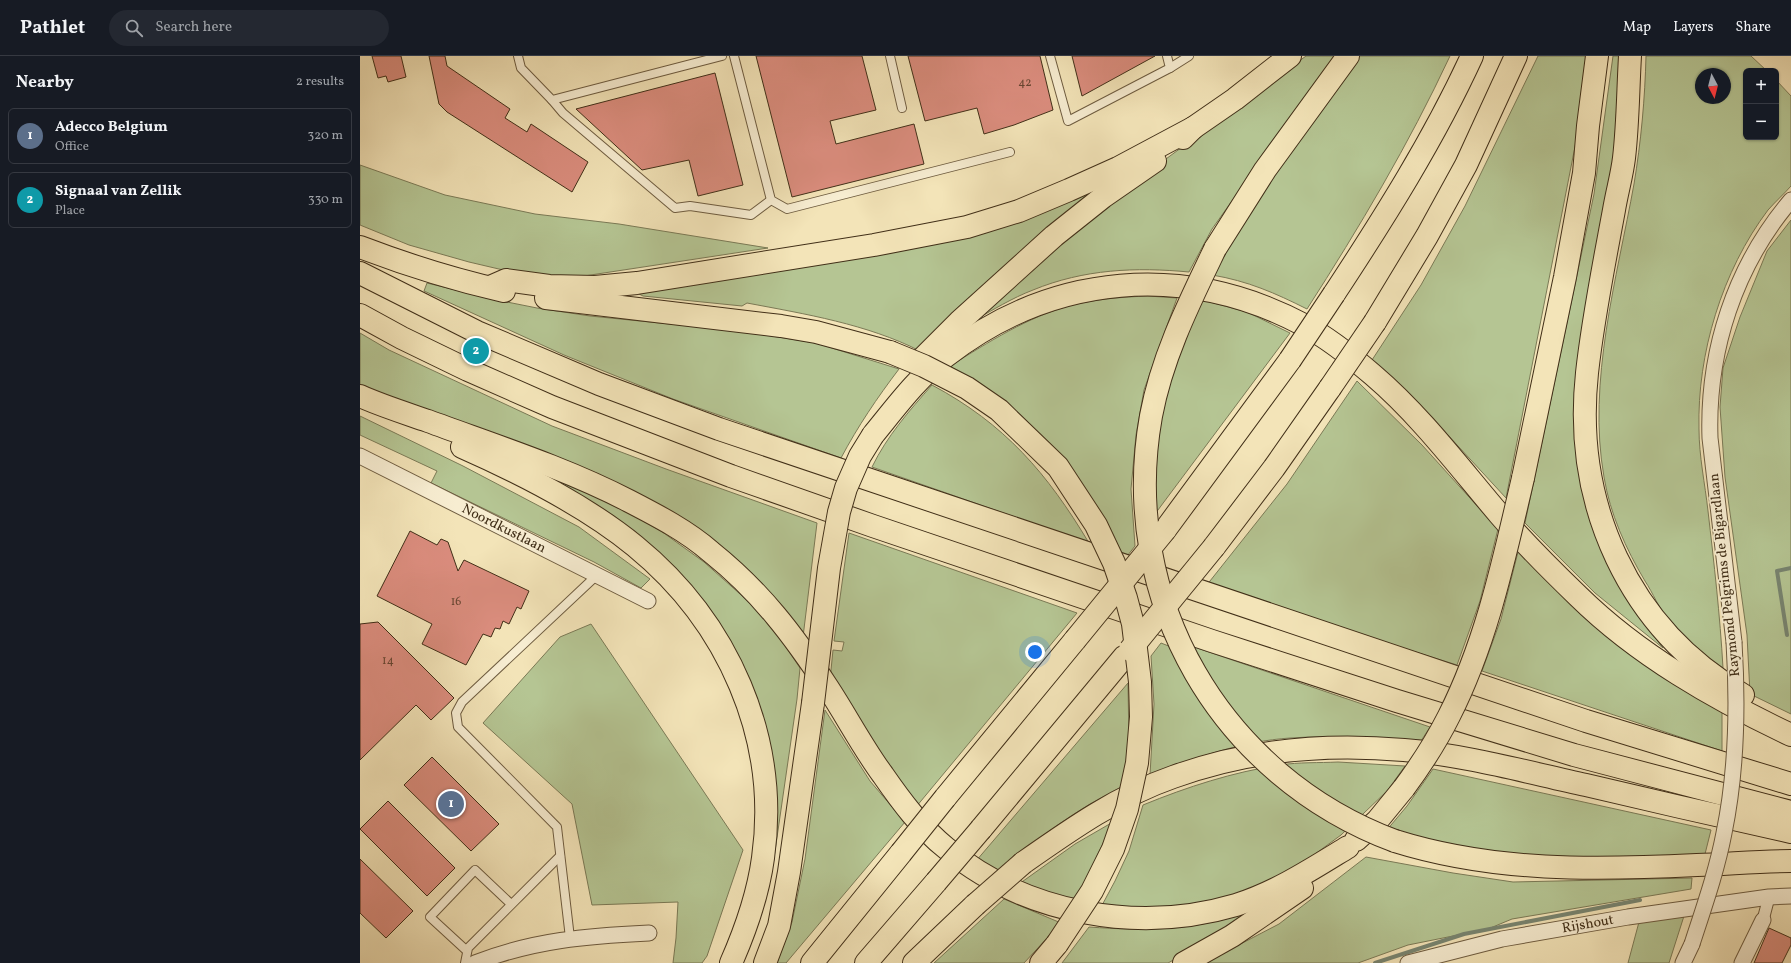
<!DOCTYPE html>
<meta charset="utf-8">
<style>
body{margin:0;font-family:Vollkorn,serif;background:#242831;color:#f1f3f6}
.controls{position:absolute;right:12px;top:12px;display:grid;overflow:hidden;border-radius:6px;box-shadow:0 1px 3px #0004}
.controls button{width:36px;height:36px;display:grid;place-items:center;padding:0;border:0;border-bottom:1px solid #363941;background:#171b24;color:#f1f3f6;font:20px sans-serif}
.compass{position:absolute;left:1335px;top:12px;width:36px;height:36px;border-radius:50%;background:#171b24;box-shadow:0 1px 3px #0004;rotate:173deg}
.you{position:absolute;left:675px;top:596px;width:14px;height:14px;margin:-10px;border:3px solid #fff;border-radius:50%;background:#1a73e8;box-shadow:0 0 0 6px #1a73e833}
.badge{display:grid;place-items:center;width:26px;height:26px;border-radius:50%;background:#db2777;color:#fff;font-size:13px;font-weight:700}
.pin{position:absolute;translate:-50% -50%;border:2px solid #fff;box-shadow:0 1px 4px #0006}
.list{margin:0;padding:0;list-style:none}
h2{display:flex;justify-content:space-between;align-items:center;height:52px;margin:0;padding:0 16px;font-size:17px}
h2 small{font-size:13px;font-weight:400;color:#9ea1a6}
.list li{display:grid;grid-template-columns:26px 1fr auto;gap:12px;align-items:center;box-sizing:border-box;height:56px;margin:0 8px 8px;padding:0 8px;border:1px solid #363941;border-radius:6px}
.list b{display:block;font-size:15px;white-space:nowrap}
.list p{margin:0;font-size:13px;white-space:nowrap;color:#9ea1a6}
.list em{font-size:13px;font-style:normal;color:#9ea1a6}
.icon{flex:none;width:22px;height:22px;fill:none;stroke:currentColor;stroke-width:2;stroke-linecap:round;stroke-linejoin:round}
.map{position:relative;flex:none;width:1431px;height:907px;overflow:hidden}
header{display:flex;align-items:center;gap:24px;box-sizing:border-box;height:56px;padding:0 20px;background:#171b24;border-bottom:1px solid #363941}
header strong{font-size:19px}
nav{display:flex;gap:22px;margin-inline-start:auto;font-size:14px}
.search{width:280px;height:36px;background:#242831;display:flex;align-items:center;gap:10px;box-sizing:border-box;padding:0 14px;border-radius:22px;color:#9ea1a6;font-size:15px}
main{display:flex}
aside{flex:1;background:#171b24}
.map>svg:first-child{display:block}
.green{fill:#b5c593;stroke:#7b7a56;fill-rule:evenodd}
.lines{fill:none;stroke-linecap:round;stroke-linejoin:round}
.stream{stroke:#788571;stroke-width:4}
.building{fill:#db8d7e;stroke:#412f18}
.service-casing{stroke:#6e5c40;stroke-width:10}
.pedestrian-casing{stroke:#6e5c40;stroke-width:13}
.minor-casing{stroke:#6e5c40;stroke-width:17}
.motorway-casing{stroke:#412f18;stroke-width:24}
.service{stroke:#f7edd1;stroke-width:8}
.pedestrian{stroke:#f7edd1;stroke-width:11}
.minor{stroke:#f7edd1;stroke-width:15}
.motorway{stroke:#f3e4b8;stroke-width:22}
.minor-bridge-casing{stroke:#6e5c40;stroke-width:17;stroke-linecap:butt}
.motorway-bridge-casing{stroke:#412f18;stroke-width:24;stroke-linecap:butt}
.minor-bridge{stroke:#f7edd1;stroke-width:15}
.motorway-bridge{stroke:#f3e4b8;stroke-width:22}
.labels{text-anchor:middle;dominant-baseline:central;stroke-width:3.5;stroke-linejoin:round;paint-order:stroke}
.number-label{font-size:12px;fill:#684632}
.street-label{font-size:14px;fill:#412f18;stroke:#f7edd1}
</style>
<header>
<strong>Pathlet</strong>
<div class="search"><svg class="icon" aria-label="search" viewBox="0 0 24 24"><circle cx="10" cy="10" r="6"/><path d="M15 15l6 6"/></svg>Search here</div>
<nav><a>Map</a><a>Layers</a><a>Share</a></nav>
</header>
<main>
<aside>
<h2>Nearby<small>2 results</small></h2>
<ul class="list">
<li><span class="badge" style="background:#5c6f8a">1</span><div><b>Adecco Belgium</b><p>Office</p></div><em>320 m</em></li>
<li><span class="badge" style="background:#0f9aa8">2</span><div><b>Signaal van Zellik</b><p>Place</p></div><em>330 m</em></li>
</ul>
</aside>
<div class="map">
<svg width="1431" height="907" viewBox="0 0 1431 907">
<rect width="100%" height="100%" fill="#f3e4b8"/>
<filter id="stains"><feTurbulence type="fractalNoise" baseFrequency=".005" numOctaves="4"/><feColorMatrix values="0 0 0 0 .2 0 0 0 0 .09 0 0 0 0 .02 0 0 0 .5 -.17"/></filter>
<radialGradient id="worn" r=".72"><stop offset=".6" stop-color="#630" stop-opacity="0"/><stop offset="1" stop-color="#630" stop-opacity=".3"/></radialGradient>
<!-- green -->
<g class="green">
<path d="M946,0H975L852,173L829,216C776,211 724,213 673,234C652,242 633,254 613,265L761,136Z"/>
<path d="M999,0H1090C1049,88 999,172 947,253C915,237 888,225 852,219L902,135Z"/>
<path d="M1178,0H1229L1221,60L1146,442L1050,338L1012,304L1061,229L1105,150Z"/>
<path d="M1253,0H1260L1254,99L1221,422C1224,436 1226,451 1230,464C1246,513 1272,551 1303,592L1235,537L1165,467L1234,138Z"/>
<path d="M1286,0H1391L1407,15H1386V81H1416V24L1431,40V130C1424,138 1415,146 1408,154C1362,215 1337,298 1339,373C1339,400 1345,428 1348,455C1354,507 1360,559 1363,612L1362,614C1344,598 1325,582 1309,564C1299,553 1293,537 1285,525C1266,493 1250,458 1244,421C1227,326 1257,222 1274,128C1281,86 1285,42 1286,0ZM1341,18H1365V42H1341Z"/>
<path d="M0,109L85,139L175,158L259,168L408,192L224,220L173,221L109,206L49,189L0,169Z"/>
<path d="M751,124L560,295C507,268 445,258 387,247L382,250L283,240L279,238L280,233L364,222Z"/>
<path d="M1431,164V658L1390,638L1387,579L1365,421L1360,351L1363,312L1380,261L1407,195Z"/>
<path d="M67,227L137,244L177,252L230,260L380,275L456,287L539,313C517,342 498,370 481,402L313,343L204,299L64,235Z"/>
<path d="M788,240L817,242L784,334L776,379L771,433L775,490L764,504L652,353L590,310C629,286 667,261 712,249C737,243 762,241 788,240Z"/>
<path d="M839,243L887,256L930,277L792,462L800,348Z"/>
<path d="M0,277L29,294L192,370L306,413L457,467L443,581L361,496L0,331Z"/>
<path d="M997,325L1062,389L1138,473L1120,545L1097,609L846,530L927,428Z"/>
<path d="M572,329C645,368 687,417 729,487L512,411C527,380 549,355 572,329Z"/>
<path d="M0,360L103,410L219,471L290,523L281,532L234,506L71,427L77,415L0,379Z"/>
<path d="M156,408L214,430L257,450L301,475L344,506L398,554L418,579L440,612L437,643L413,809L410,808L415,733L343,548Z"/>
<path d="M489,477L717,557L556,751L470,624L473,594L482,595L484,586L474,585Z"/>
<path d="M1158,496C1190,528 1221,560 1256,588C1289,614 1327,634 1362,655V695L1122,615L1141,563Z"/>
<path d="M231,568L383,794L347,900L342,907H313L316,882L318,846L232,849L212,748L123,667L200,581Z"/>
<path d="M801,587L834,600L828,589L1070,671L1061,685C1017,682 974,679 930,682C883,685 834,702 790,719L794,648L791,600Z"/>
<path d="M768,627L769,692L762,731C715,753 676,785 635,816L616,805Z"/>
<path d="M465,654L510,725L545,766L426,907H417L432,866L445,803Z"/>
<path d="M978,706L1045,710L1027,735L981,779L951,801L895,834L820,854L740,853L755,825L769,795L783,749C827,731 873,716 920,709C939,706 959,707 978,706Z"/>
<path d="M1073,713L1351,774L1344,802L1167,804L1026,775L1047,750Z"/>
<path d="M753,766L715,847L659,828L715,788Z"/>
<path d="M1006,801L1093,817L1153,826L1332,822L1331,833L1152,863L1128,873L1048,889L998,907H844L919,868Z"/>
<path d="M644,843L701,867L664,907H574Z"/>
<path d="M883,858L886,863L869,874L808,907H702L729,871C786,875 828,875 883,858Z"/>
<path d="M1324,860L1309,907H1268L1279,866Z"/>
</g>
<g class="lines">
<!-- stream -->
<g class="stream">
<path d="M1427,579L1417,515L1431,512"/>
<path d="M1015,907L1104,878L1280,844"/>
</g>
</g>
<!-- building -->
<g class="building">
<path d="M12,0H41L46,21L28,26L26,20L18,22Z"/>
<path d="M69,0H85L87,10L150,53L145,62L167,76L171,68L228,106L212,136L87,56L79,48Z"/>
<path d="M396,0H502L516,54L470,65L476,88L554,68L564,108L432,141Z"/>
<path d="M548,0H680L693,54L654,69L624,78L617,52L565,65Z"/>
<path d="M712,0H795L722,40Z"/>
<path d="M355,17L383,129L338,140L329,104L282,114L216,53Z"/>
<path d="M50,475L77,489L81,483L88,486L98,515L104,504L169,535L161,553L157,551L149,568L143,565L140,573L135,572L131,581L123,578L106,609L62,588L72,568L17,540Z"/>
<path d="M18,566L94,642L71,664L56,649L0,704V568Z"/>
<path d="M72,701L139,768L111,795L44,729Z"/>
<path d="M28,745L95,812L67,840L0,773Z"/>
<path d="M0,803L53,855L26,882L0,857Z"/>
<path d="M1409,872L1431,882V889L1422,907H1394Z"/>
</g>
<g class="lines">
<defs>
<g id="service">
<path d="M158,0L161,12L192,44L362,0"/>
<path d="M374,0L411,144L427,153L650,96"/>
<path d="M530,0L542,52"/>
<path d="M690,0L708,65L810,12L807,0"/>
<path d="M810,12L829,0"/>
<path d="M192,44L203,57L315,152L330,150L391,159L411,144"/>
<path d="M210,882L197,771L98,671L96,657L102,646L236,520"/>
<path d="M107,895L70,861L115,814L151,848"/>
<path d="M105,907L108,892L200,800"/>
</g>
<path id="pedestrian" d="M1403,864L1409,841"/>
<g id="minor">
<path id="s1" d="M0,400L288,545"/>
<path d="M1374,586L1350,382C1347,295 1375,210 1431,144"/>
<path d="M115,907C174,884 227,880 289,877"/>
<path id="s2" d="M1048,907L1142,883L1268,861L1409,841L1431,840"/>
<path d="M1323,907L1332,888"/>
<path d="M1382,907L1403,864"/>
</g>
<g id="motorway">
<path d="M1270,0C1268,34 1268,68 1264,102C1262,119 1257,136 1254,154C1244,208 1233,262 1227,317C1213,448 1268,572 1383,639"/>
<path d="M823,82L833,72L875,43L930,0"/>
<path d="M0,191C47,209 95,224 144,235"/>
<path d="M855,193L905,114L988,0"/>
<path d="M0,217L117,276L239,328L359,373L1226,665L1431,728"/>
<path d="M130,231L146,224L189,230L235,231L277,227L514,189L607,171L659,155L709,134L758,112L833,72"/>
<path d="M974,238C1024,162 1074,83 1112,0"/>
<path d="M186,242L421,270L456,276L530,296"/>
<path d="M0,259L42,282L108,314L192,351L371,420L513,470L852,585L1037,645L1214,699L1431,756"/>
<path d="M1015,266L1067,180L1106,109L1156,0"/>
<path d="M560,305L599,266L694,180L743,141L795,105"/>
<path d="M0,340C22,350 45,357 68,365C136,390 205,412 269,445C298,460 327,475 351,496C401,536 434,580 468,632C487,661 503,692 523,719C541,745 561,772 586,792C665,858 778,878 876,849C917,836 952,813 988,791"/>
<path d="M513,379C536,351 557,322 586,300C693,217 825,206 944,269C968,282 992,301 1013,319C1060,359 1099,411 1139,458C1163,486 1191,514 1218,540C1278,599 1355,643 1431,679"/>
<path d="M102,391C161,417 225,449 275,490C368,566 420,682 403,802C398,839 386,873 371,907"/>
<path d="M1163,422L1205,221L1224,117L1228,70L1237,0"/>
<path d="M805,474L930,304"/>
<path d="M854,491L914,412L970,332"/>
<path d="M585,742L715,584"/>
<path d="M621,773L764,601"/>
<path d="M996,784L1017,765L1044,732"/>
<path d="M1035,785C1134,816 1235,814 1337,809C1368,808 1400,805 1431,805"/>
<path d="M663,807C710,774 758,740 813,721C887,694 966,687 1044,694C1105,699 1166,716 1226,729C1294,745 1363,761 1431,776"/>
<path d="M405,907L419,870L429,816L453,647"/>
<path d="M452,907L541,797"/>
<path d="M506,907L576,826"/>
<path d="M554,907L615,849"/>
<path d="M681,907L697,888"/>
<path d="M824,907L872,880L942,832"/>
</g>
</defs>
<!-- service casing -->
<use href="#service" class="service-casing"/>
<!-- pedestrian casing -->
<use href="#pedestrian" class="pedestrian-casing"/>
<!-- minor casing -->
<use href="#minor" class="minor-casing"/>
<!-- motorway casing -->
<use href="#motorway" class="motorway-casing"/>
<!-- service -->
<use href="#service" class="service"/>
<!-- pedestrian -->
<use href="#pedestrian" class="pedestrian"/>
<!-- minor -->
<use href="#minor" class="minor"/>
<!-- motorway -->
<use href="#motorway" class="motorway"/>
<defs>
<path id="minor-bridge" d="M1332,888C1344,851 1357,814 1364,777C1377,714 1378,650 1374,586"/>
<g id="motorway-bridge">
<path d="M855,193C829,247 802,301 791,360C758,544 861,720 1035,785"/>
<path d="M530,296L564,310L607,332L639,354L698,411L736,469L754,507L766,542L773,568L780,626L781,661L777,707L767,753L753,793L732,835L697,888"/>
<path d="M930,304L974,238"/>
<path d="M970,332L1015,266"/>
<path d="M715,584L805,474"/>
<path d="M770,594L854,491"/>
<path d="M453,647L469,512L479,456L486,432L500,400L513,379"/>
<path d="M1044,732C1061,709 1076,686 1089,660C1127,585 1144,503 1163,422"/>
<path d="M541,797L585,742"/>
<path d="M576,826L621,773"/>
<path d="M615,849L663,807"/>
</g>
</defs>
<!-- minor-bridge casing -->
<use href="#minor-bridge" class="minor-bridge-casing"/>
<!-- motorway-bridge casing -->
<use href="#motorway-bridge" class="motorway-bridge-casing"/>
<!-- minor-bridge -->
<use href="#minor-bridge" class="minor-bridge"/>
<!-- motorway-bridge -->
<use href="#motorway-bridge" class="motorway-bridge"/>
</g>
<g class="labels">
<!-- number labels -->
<g class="number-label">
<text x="665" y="27">42</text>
<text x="96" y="546">16</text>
<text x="28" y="605">14</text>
</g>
<!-- street labels -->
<g class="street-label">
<text stroke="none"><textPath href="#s1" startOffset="161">Noordkustlaan</textPath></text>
<text transform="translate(1365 519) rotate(-96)">Raymond Pelgrims de Bigardlaan</text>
<text stroke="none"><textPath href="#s2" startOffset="184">Rijshout</textPath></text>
</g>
</g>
<rect width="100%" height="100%" filter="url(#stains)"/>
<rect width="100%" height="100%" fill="url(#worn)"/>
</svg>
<div class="controls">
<button>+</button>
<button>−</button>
</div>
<svg class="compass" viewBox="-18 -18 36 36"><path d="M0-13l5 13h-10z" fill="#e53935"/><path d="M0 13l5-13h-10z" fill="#9ea1a6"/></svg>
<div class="you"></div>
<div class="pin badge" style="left:91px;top:748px;background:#5c6f8a">1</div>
<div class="pin badge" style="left:116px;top:295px;background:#0f9aa8">2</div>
</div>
</main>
